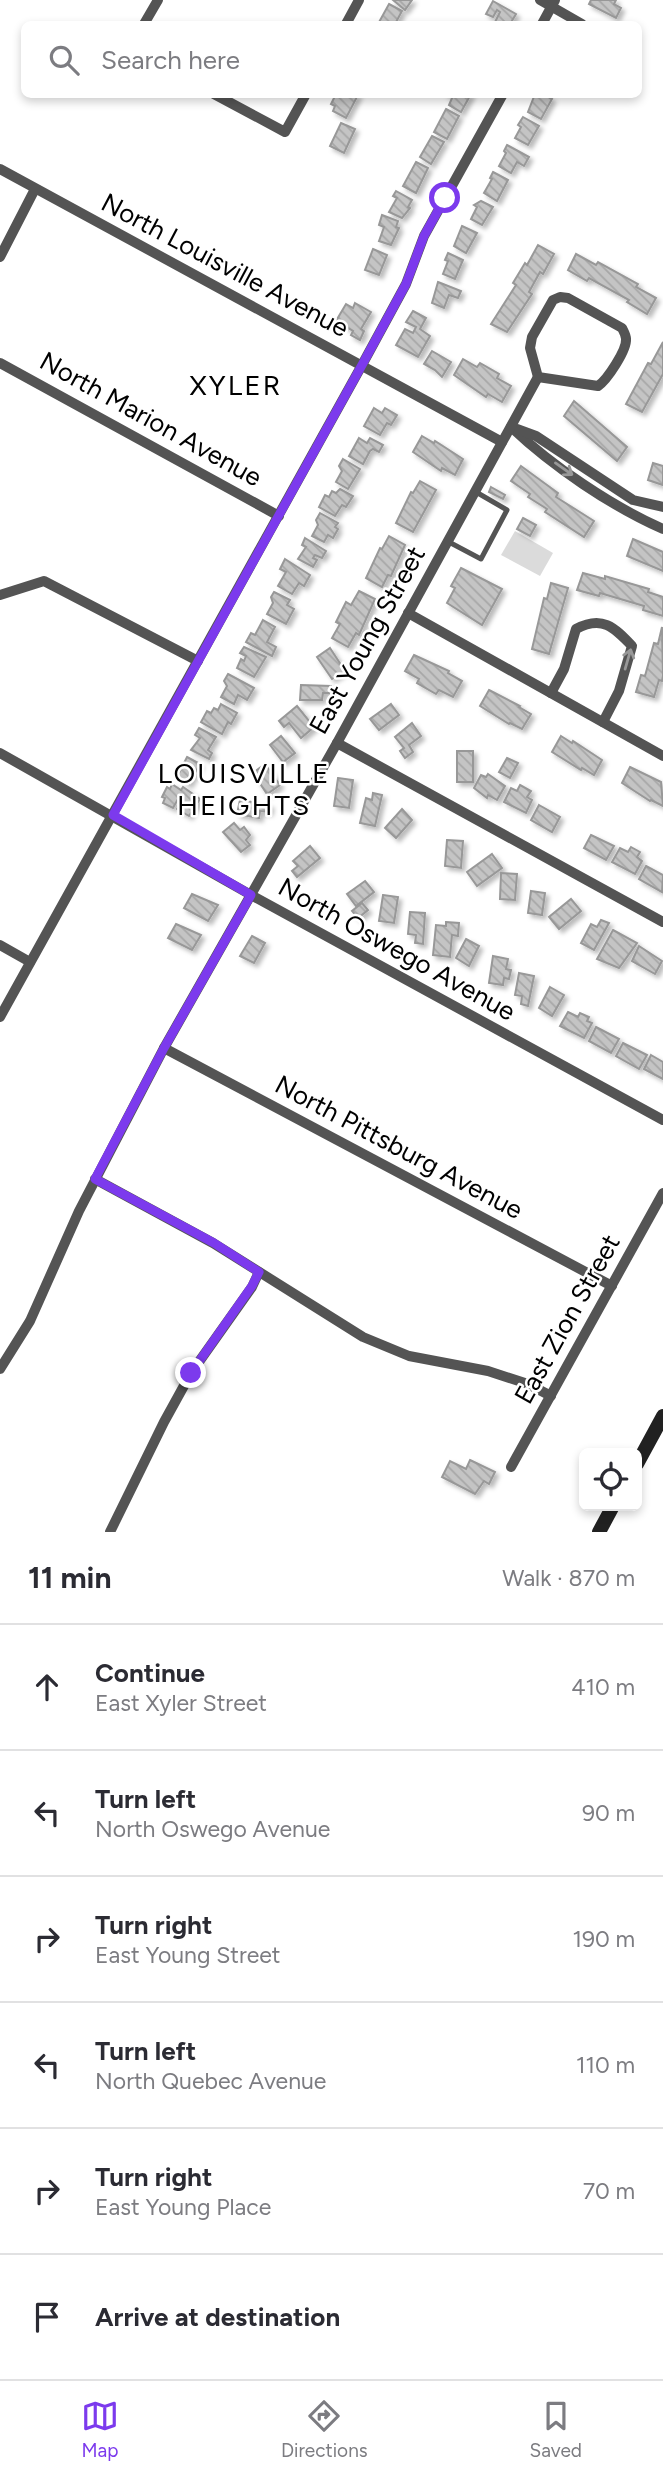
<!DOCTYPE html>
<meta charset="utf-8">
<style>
body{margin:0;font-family:Figtree,sans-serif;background:#f7f7f7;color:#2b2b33}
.controls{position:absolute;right:21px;bottom:21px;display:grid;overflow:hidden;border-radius:10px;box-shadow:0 4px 10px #0003}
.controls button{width:63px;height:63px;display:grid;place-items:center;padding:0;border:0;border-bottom:2px solid #e1e1e2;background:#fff;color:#2b2b33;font:35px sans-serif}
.stop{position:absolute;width:21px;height:21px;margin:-16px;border:5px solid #7c3aed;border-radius:50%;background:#fff}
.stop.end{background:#7c3aed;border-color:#fff;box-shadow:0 2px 7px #0008}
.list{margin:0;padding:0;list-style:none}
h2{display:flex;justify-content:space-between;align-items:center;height:91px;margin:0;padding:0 28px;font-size:30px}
h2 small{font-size:23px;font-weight:400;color:#7c7c81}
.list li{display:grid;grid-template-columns:46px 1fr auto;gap:21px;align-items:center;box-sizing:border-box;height:126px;padding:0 28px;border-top:2px solid #e1e1e2}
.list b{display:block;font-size:26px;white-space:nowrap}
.list p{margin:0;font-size:23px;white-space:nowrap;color:#7c7c81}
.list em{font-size:23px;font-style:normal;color:#7c7c81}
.icon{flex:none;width:38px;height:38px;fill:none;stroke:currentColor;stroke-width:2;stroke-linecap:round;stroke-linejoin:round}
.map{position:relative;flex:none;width:663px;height:1532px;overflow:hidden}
.search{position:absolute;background:#fff;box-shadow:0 4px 10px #0003;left:21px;right:21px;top:21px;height:77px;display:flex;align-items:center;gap:18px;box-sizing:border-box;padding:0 24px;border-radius:10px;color:#7c7c81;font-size:26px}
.sheet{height:847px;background:#fff}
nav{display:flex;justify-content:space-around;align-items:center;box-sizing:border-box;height:98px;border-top:2px solid #e1e1e2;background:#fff;font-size:19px;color:#7c7c81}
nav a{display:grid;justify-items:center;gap:4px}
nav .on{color:#7c3aed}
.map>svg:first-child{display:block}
.garden{fill:#dbdbdb}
.building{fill:url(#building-back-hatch);stroke:#989898;stroke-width:2;filter:url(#shadow)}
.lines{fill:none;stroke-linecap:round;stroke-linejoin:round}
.service{stroke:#545454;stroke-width:5}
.minor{stroke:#545454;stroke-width:10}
.secondary{stroke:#212121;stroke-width:14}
.oneway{stroke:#989898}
.route{stroke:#7c3aed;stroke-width:9}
.labels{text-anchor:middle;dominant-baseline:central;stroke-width:5;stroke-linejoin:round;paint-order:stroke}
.street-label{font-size:26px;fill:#000;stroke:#fff}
.neighbourhood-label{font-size:28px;letter-spacing:2px;fill:#000;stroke:#fff}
</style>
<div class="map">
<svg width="663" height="1532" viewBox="0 0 663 1532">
<defs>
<pattern id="building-back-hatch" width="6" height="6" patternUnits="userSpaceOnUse" patternTransform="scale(1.75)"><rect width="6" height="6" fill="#c4c4c4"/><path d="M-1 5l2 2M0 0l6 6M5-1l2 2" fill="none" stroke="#a7a7a7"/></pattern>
<filter id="shadow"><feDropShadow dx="3.5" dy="3.5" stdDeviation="2" flood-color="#0004"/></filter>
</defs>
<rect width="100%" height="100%" fill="#fff"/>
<!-- garden -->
<path class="garden" d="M515,531L553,553L540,576L501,555Z"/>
<!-- building -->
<g class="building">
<path d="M393,0H412L405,10Z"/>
<path d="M591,0H616L614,4L621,8L616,18L589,4Z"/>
<path d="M493,1L516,14L510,24H494L500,12L497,10L493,17L486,14Z"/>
<path d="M389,4L402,11L395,24H378Z"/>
<path d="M336,94L358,95L346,118L333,111L335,106L331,104Z"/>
<path d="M446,94H471L461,112L449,105L452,98Z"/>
<path d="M535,94H543L552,99L541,119L528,112Z"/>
<path d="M446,109L459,116L447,139L434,132Z"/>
<path d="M523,117L539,126L528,145L515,138L521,127L518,125Z"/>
<path d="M341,123L355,129L344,153L330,146Z"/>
<path d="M432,136L444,142L431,164L420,157Z"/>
<path d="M507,145L529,157L524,166L517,162L511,173L499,166L506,153L504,151Z"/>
<path d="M416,162L428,168L416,193L403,186Z"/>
<path d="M493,172L508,180L497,201L484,193L492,179L490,178Z"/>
<path d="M396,191L412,200L408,207L410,208L402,218L389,212L397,198L393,196Z"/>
<path d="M481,201L493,207L482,225L471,219L477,207L474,205Z"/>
<path d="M382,215L398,221L396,227L399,228L391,245L379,241L384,227L379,225Z"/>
<path d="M462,226L477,233L466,253L454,246Z"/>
<path d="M538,245L554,254L543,274L540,272L529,292L532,294L507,332L491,324L516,285L513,283L525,263L527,265Z"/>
<path d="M373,249L387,255L379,275L365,270Z"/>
<path d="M448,253L463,260L455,279L443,274L448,261L445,260Z"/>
<path d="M576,254L596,265L598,262L638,284L636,287L656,298L647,314L627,302L629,300L589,278L587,281L568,270Z"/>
<path d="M438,282L461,291L458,298L449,295L444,308L432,303Z"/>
<path d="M355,303L371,312L361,329L364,331L360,340L351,335L353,331L336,321L346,304L353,308Z"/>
<path d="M413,311L426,318L420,329L430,336L418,357L396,345L405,329L413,333L416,327L406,322Z"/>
<path d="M663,342V374L642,412L626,404L648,363L651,364Z"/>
<path d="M432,351L451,362L442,377L435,370L424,364Z"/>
<path d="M463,359L477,367L480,363L499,374L497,378L511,386L502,402L488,394L486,397L454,375Z"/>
<path d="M574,401L627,447L617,461L564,416Z"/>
<path d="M374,408L382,413L385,408L397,415L391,425L387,423L380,435L364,426Z"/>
<path d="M422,436L434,443L435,441L463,459L455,475L442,468L441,471L413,452Z"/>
<path d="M359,438L367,443L370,438L383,445L379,452L373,449L370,451L363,464L349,456Z"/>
<path d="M343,459L360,469L348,489L336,482L342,471L339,466Z"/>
<path d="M653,463L663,466V485L648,480Z"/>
<path d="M521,466L558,493L556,497L594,521L584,537L545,512L547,509L528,497L530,494L511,481Z"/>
<path d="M420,481L436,490L413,532L396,523L411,492L413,493Z"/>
<path d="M491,487L505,495L503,499L489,492Z"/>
<path d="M340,489L353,496L346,507L342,505L335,516L319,507L325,495L329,497L332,491L336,493Z"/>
<path d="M320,513L338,523L335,527L338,529L333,538L328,535L324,542L312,536L318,525L316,520Z"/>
<path d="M523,518L536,525L530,536L517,529Z"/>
<path d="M389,536L405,545L391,576L388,575L382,587L366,578L380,548L382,549Z"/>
<path d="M305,538L326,551L322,558L315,555L313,558L317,560L313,567L298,559L306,547L302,545Z"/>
<path d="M633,539L663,552V571L627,556Z"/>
<path d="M285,559L310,575L304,586L299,583L292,594L278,586L286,572L280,569Z"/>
<path d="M461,568L502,589L482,625L447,603L455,588L451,586Z"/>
<path d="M583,573L605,579V576L649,589L648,592L663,597V616L643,610L644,606L600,593L599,596L577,590Z"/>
<path d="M551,583L568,588L549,654L532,649L544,598L547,599Z"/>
<path d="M359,591L375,599L359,635L356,633L348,647L332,638L340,624L336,622L346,602L351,605Z"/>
<path d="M274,592L290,600L287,605L294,609L286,624L267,614L273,603L271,597Z"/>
<path d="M263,620L275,627L267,642L276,647L272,656L246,642L251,633L255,635Z"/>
<path d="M662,627L663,676L662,681L659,680L654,697L636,692L641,675L645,676L654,643L658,644Z"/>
<path d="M244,647L266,657L254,677L237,668L241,659L244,661L246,656L240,653Z"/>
<path d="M330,648L345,671L332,679L317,657Z"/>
<path d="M414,655L449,671L448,673L462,681L453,697L439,690L436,694L417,683L419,679L405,671Z"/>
<path d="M228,674L254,688L247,700L238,695L234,704L221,697L227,686L224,681Z"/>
<path d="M301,685L331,686V693H323L322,700H300Z"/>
<path d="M489,690L520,706L519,707L531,714L522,729L510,723L509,724L480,706Z"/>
<path d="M221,704L237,713L231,724L228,722L222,734L201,722L207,711L211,713L214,708L218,710Z"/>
<path d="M391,704L399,715L379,730L370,719Z"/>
<path d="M297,706L314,727L301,738L289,723L284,727L279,721Z"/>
<path d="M412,723L421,736L409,745L413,752L405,758L400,751L404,748L395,737Z"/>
<path d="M199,728L216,737L208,750L212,753L209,759L191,750L200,738L195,735Z"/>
<path d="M281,736L295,753L283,762L270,745Z"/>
<path d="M561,736L572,743L573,741L602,760L594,775L582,768L581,770L552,752Z"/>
<rect x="457" y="751" width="16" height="31"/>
<path d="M187,757L200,764L189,784L177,777Z"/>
<path d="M507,758L518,763L510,778L499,772Z"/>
<path d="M265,764L280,785L267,794L253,773Z"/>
<path d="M630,767L661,782L663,806L651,800L650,801L622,783Z"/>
<path d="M488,774L505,786L497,800L488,795L487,798L474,788L481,775L486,777Z"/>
<path d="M338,778L353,780L349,808L334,806Z"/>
<path d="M172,784L181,790L183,787L200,799L189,816L177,809L182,801L178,799L173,808L163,803L165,798L162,797L167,787L170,789Z"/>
<path d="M520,785L531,791L527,797L532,800L526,813L504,802L511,788L517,791Z"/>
<path d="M373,793L382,795L375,826L360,823L366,798L372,800Z"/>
<path d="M240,800L270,805L269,812L260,811L259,818L237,814Z"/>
<path d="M539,805L560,817L552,832L531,820Z"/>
<path d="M402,809L412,820L396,838L385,828Z"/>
<path d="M234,823L240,830L244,827L250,835L246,840L250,845L241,852L223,832Z"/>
<path d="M591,835L614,846L606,860L584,848Z"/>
<path d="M447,840L463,841L461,868L445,866Z"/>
<path d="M310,846L320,858L297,877L292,871L298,866L293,861Z"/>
<path d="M631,847L640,852L637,857L642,861L635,874L612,862L620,848L628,852Z"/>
<path d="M492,854L502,868L477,886L467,872Z"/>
<path d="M646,866L663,875L662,892L639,879Z"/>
<path d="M501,873L517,874L515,900L500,899Z"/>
<path d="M365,881L374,892L356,906L347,894Z"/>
<path d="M531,891L545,893L542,915L528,913Z"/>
<path d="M192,894L218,905L208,921L184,908Z"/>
<path d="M383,895L398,897L394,923L379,921Z"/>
<path d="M571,899L581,911L559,929L549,917Z"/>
<path d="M362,903L368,910L358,918L352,911Z"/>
<path d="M410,912L425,913L423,944L415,943L416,935L408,934Z"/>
<path d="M601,920L609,923L594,950L581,943L591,924L597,927Z"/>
<path d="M446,922L459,923L458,936L452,935L450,957L433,955L436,925L446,926Z"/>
<path d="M176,924L201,935L192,950L168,938Z"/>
<path d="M613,930L637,943L619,968L597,959Z"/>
<path d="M252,936L265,943L254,963L240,956Z"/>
<path d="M466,939L479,946L469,966L456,958Z"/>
<path d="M639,946L662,961L655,974L632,961Z"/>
<path d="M493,956L508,959L506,969L511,970L509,979L504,978L503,985L489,983Z"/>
<path d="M519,973L534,976L528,1006L521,1004L522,996L515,995Z"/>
<path d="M550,987L564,995L552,1016L539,1008Z"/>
<path d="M568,1012L578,1017L580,1013L589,1017L587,1021L592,1023L584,1038L560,1026Z"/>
<path d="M596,1027L619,1039L611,1053L589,1041Z"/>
<path d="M623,1043L647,1055L639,1069L616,1056Z"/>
<path d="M651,1055L663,1062V1079L644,1069Z"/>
<path d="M470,1460L495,1472L489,1484L484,1481L475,1494L442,1477L450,1461L466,1469Z"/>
</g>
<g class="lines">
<!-- service -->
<path class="service" d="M447,541L481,559L507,510L476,492"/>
<!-- minor -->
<g class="minor">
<path d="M540,0L582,24"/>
<path d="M144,24L158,0"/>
<path d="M346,24L359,0"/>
<path d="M542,24L555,0"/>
<path d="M214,94L285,132L306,94"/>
<path d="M0,169L502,442"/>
<path d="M0,257L35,189"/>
<path d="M560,297L568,298L622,328C624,332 626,335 626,339C627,350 607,380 598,386L538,377L530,348L532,337L553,300Z"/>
<path d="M0,363L279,516"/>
<path d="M511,427C552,466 611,506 663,529"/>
<path d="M517,429L536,436L633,500L663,507"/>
<path d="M0,595L44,581L198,661"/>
<path d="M408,613L663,756"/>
<path d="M551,693L564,669L576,629C602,615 614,627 632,646L619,691L603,722"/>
<path d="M337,743L663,922"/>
<path d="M0,753L251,895L663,1120"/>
<path d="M0,945L30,962"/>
<path d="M0,1017L362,365L406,284L424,236L503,94"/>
<path d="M164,1048L612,1286"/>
<path d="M95,1179L213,1243L363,1337L409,1356L488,1371L528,1384L551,1396"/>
<path d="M0,1369L30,1321L79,1211L164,1048L337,743L538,377"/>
<path d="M511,1467L663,1193"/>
<path d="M110,1532L164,1422L191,1373L252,1287L259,1272"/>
</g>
<!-- secondary -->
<g class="secondary">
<path d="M637,1464L663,1416"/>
<path d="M599,1532L613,1506"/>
</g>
</g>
<!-- one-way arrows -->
<defs><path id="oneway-shaft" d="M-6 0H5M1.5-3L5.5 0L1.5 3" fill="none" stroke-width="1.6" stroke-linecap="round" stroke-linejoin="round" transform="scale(1.75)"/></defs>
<g class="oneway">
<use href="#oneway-shaft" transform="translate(564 469) rotate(35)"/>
<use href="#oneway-shaft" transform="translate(628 659) rotate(-74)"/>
</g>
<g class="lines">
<!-- route -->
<path class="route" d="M191,1373L252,1286L259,1272L214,1243L95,1179L164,1048L251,895L113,815L362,365L406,284L424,236L445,198"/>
</g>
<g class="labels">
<!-- street labels -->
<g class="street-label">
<text transform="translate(225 265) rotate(28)">North Louisville Avenue</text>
<text transform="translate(151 419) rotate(29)">North Marion Avenue</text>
<text transform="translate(367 640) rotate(-61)">East Young Street</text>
<text transform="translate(397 949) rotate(29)">North Oswego Avenue</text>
<text transform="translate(399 1147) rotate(28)">North Pittsburg Avenue</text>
<text transform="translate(567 1319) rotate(-61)">East Zion Street</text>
</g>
<!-- neighbourhood labels -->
<g class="neighbourhood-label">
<text x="236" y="385">XYLER</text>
<text x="244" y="773">LOUISVILLE<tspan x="244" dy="32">HEIGHTS</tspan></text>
</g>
</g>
</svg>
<div class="controls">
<button><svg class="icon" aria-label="locate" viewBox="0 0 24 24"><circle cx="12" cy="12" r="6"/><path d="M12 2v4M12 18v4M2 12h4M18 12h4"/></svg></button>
</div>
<div class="stop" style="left:445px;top:198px"></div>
<div class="stop end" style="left:191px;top:1373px"></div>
<div class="search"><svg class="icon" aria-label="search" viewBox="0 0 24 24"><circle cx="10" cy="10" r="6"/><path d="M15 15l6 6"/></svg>Search here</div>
</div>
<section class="sheet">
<h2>11 min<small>Walk · 870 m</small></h2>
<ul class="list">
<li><svg class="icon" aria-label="ahead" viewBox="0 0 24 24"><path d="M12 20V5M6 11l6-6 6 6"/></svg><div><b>Continue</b><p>East Xyler Street</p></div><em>410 m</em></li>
<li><svg class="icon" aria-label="left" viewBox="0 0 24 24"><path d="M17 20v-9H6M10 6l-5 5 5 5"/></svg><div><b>Turn left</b><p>North Oswego Avenue</p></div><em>90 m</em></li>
<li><svg class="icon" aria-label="right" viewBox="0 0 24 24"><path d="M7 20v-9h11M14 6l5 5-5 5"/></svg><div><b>Turn right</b><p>East Young Street</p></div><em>190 m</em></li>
<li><svg class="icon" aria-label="left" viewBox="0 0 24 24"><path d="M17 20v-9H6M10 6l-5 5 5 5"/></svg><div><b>Turn left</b><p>North Quebec Avenue</p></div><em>110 m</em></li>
<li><svg class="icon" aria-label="right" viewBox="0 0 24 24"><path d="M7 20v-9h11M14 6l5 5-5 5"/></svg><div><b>Turn right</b><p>East Young Place</p></div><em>70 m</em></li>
<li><svg class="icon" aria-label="arrive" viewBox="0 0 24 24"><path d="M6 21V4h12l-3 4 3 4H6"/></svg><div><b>Arrive at destination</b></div></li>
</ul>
</section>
<nav>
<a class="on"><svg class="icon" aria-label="map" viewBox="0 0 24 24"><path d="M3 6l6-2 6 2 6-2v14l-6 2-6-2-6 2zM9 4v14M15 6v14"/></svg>Map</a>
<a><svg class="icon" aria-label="directions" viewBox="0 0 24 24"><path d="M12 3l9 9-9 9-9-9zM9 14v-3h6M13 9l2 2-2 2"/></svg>Directions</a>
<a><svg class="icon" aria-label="saved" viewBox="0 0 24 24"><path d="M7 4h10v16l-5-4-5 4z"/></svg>Saved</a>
</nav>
